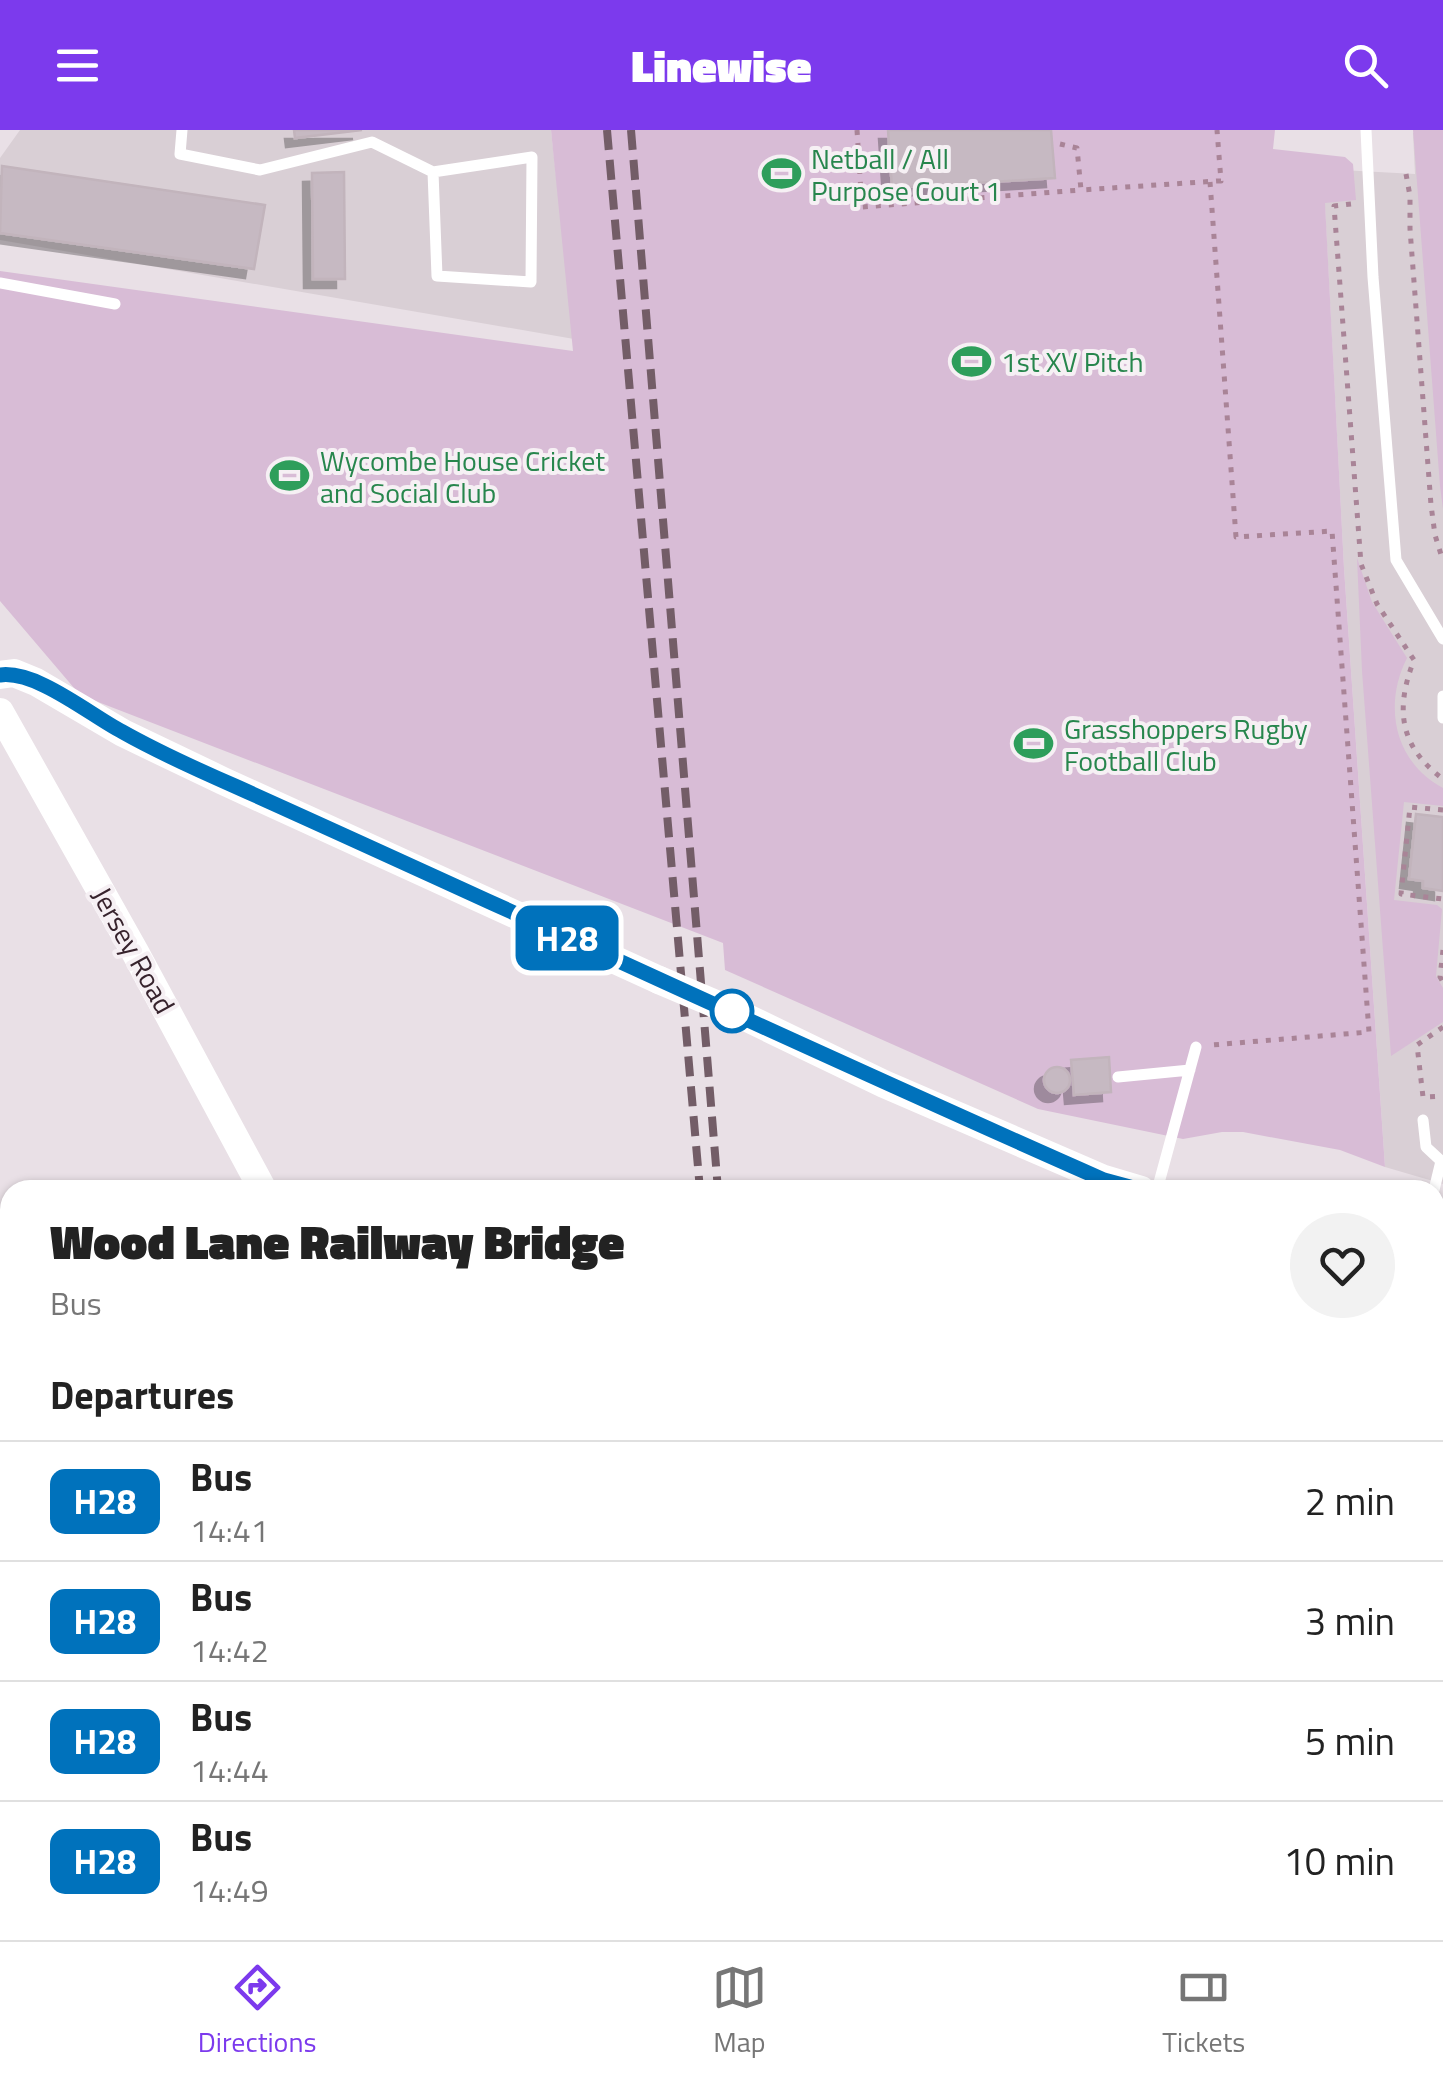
<!DOCTYPE html>
<style>
body{margin:0;font-family:"Titillium Web",sans-serif;background:#f2f2f2;color:#222;height:100vh;display:flex;flex-direction:column;font-size:38px;white-space:nowrap}
*{box-sizing:border-box;margin:0}
p{font-size:32px;color:#767676}
.icon{flex:none;width:55px;height:55px;fill:none;stroke:currentColor;stroke-width:2;stroke-linecap:round;stroke-linejoin:round}
.map{position:relative;flex:1;overflow:hidden}
.drawer{position:absolute;left:0px;top:1050px;width:1445px;height:760px;display:flex;flex-direction:column;background:#fff;border-radius:30px 30px 0 0;box-shadow:0 2px 8px #0004}
.drawer>*{flex:none}
.badge{padding:0 20px;border-radius:15px;font-size:35px;line-height:65px}
.map>.badge{position:absolute;translate:-50% -50%;box-shadow:0 0 0 5px #fff}
h2{padding:0 50px;font-size:38px;line-height:90px}
.round{display:grid;place-items:center;flex:none;width:105px;height:105px;border-radius:52px;background:#f2f2f2}
.headline{display:flex;align-items:center;justify-content:space-between;height:170px;padding:0 50px}
h1{font-size:48px;font-weight:800;line-height:75px}
ul{padding:0;list-style:none}
li{display:flex;align-items:center;gap:30px;height:120px;padding:0 50px;border-top:2px solid #e0e0e0}
li div{flex:1}
li b{display:block;font-size:38px}
li em{font-style:normal}
li .badge{min-width:110px;font-weight:700;text-align:center}
header{display:flex;justify-content:space-between;align-items:center;height:130px;padding:0 50px;background:#7c3aed;color:#fff;font-size:45px;font-weight:800}
.tabs{display:flex;justify-content:space-around;align-items:center;height:140px;border-top:2px solid #e0e0e0;background:#fff;font-size:28px;color:#767676}
.tabs a{display:grid;justify-items:center;gap:5px}
.tabs .selected{color:#7c3aed}
.map>svg:first-child{display:block}
</style>
<header><svg class="icon" aria-label="menu" viewBox="0 0 24 24"><path d="M4 6h16M4 12h16M4 18h16"/></svg>Linewise<svg class="icon" aria-label="search" viewBox="0 0 24 24"><circle cx="10" cy="10" r="6"/><path d="M15 15l6 6"/></svg></header>
<div class="map">
<svg width="1443" height="1810" viewBox="0 0 1443 1810">
<defs>
<filter id="shadow"><feDropShadow dx="-9" dy="9" stdDeviation="0" flood-color="#0004"/></filter>
</defs>
<rect width="100%" height="100%" fill="#e9e0e6"/>
<path fill="#d9cfd5" d="M 20,0 L 551,0 L 574,209 L 0,110 L 0,28 Z
M 1413,3 L 1443,4 L 1443,1054 L 1385,1037 L 1344,438 L 1323,39 L 1415,44 Z"/>
<path fill="#d8bcd6" d="M 551,0 L 1275,0 L 1273,19 L 1345,27 L 1353,34 L 1356,70 L 1325,73 L 1344,438 L 1385,1037 L 1340,1020 L 1243,1002 L 1222,1002 L 1183,1009 L 1038,979 L 725,840 L 723,813 L 80,565 L 0,471 L 0,141 L 573,221 Z
M 1413,0 L 1443,0 L 1443,379 L 1440,356 Z
M 1357,428 L 1372,472 L 1407,528 C 1383,575 1394,632 1443,658 L 1443,676 L 1404,672 L 1394,770 L 1437,775 L 1442,779 L 1436,846 L 1443,858 L 1443,892 L 1391,926 L 1362,541 Z
M 1435,1464 L 1443,1465 L 1443,1604 L 1435,1626 Z
M 1443,1673 L 1443,1810 L 1393,1810 L 1397,1800 L 1435,1800 L 1435,1695 Z
M 1122,1800 L 1372,1800 L 1368,1810 L 1120,1810 Z"/>
<path fill="#c6b9c2" stroke="#c2b4bc" stroke-width="2.5" filter="url(#shadow)" d="M 294,0 L 362,0 L 295,8 Z
M 888,0 L 1051,0 L 1055,48 L 892,58 Z
M 2,36 L 265,75 L 254,139 L 0,103 Z
M 344,42 L 345,149 L 313,149 L 312,43 Z
M 1416,684 L 1443,687 L 1443,761 L 1423,758 L 1423,751 L 1409,749 Z
M 1109,927 L 1111,962 L 1074,965 L 1071,930 Z
M1044 950a13 13 0 1 1 26 0a13 13 0 1 1-26 0Z"/>
<g fill="none" stroke-linecap="round" stroke-linejoin="round">
<path stroke="#a98497" stroke-width="5" stroke-dasharray="5 8" stroke-linecap="butt" d="M 857,0 L 862,77 L 1081,60
M 1060,14 L 1077,18 L 1081,60 L 1217,51 L 1221,51 L 1217,0
M 1406,44 L 1410,66 L 1410,99 L 1431,375 L 1435,405 L 1443,431
M 1210,52 L 1236,407 L 1332,401 L 1369,902 L 1212,915
M 1351,74 L 1334,76 L 1361,434 L 1377,474 L 1414,530 C 1395,579 1399,616 1443,649
M 1443,680 L 1410,677 L 1401,764 L 1443,769
M 1443,820 L 1440,847 L 1443,852
M 1443,897 L 1417,915 L 1423,967 L 1443,966
M 1435,1646 L 1443,1623
M 1379,1810 L 1382,1800"/>
<path stroke="#fff" stroke-width="11" d="M 182,0 L 180,24 L 260,40 L 372,12 L 433,42 L 437,146 L 531,152 L 532,27 L 433,42
M 1366,0 L 1373,147 L 1396,430 L 1443,509
M 0,153 L 115,174
M 1443,566 L 1443,588
M 1118,947 L 1190,940
M 1423,990 L 1426,1017 L 1441,1031 L 1434,1060
M 1157,1060 L 1196,917"/>
<path stroke="#fff" stroke-width="22" d="M 964,1810 L 964,1800"/>
<path stroke="#fff" stroke-width="28" d="M 0,545 L 14,543 L 36,552 L 123,603 L 223,651 L 659,850
M 0,582 L 135,822 L 263,1060
M 739,884 L 884,954 L 1104,1049 L 1141,1060
M 1435,1121 L 1443,1124
M 432,1810 L 432,1800"/>
<path stroke="#735d67" stroke-width="8" stroke-dasharray="20 10" stroke-linecap="butt" d="M 607,0 L 700,1060
M 631,0 L 718,1060
M 748,1810 L 749,1800
M 772,1810 L 772,1800"/>
<path stroke="#fff" stroke-width="28" d="M 659,850 L 739,884"/>
</g>
<g fill="none" stroke-linecap="round" stroke-linejoin="round">
<defs>
<path id="line" d="M 0,545 C 36,540 89,584 121,601 C 158,622 198,640 237,657 C 526,787 813,922 1104,1050 L 1141,1060"/>
</defs>
<use href="#line" stroke="#fff" stroke-width="22"/>
<use href="#line" stroke="#0072bc" stroke-width="15"/>
</g>
<defs>
<symbol id="stadium-bare" viewBox="-9 -9 18 18"><path d="M0-5a6.5 5 0 1 0 0 10a6.5 5 0 1 0 0-10ZM-3.5-1.8h7v3.6h-7Z" fill="#2e9e5b" stroke="#f6f0f4" stroke-width="2.5" paint-order="stroke"/></symbol>
</defs>
<g fill-rule="evenodd">
<use href="#stadium-bare" x="754" y="16" width="55" height="55"/>
<use href="#stadium-bare" x="944" y="204" width="55" height="55"/>
<use href="#stadium-bare" x="262" y="318" width="55" height="55"/>
<use href="#stadium-bare" x="1006" y="586" width="55" height="55"/>
</g>
<circle fill="#fff" stroke="#0072bc" stroke-width="5" cx="732" cy="881" r="20"/>
<g text-anchor="middle" dominant-baseline="central" stroke-width="8" stroke-linejoin="round" paint-order="stroke">
<g font-size="28" fill="#27864d" stroke="#f6f0f4" text-anchor="start">
<text x="811" y="28">Netball / All<tspan x="811" dy="32">Purpose Court 1</tspan></text>
<text x="1001" y="231">1st XV Pitch</text>
<text x="320" y="330">Wycombe House Cricket<tspan x="320" dy="32">and Social Club</tspan></text>
<text x="1064" y="598">Grasshoppers Rugby<tspan x="1064" dy="32">Football Club</tspan></text>
</g>
<g font-size="28" fill="#37232d" stroke="#f6f0f4">
<text transform="translate(134 820) rotate(61)">Jersey Road</text>
</g>
</g>
</svg>
<b class="badge" style="left:567px;top:808px;background:#0072bc;color:#fff">H28</b>
<section class="drawer">
<div class="headline"><div><h1>Wood Lane Railway Bridge</h1><p>Bus</p></div><a class="round"><svg class="icon" aria-label="heart" viewBox="0 0 24 24"><path d="M12 20l-8-8c-3-5 5-10 8-4 3-6 11-1 8 4z"/></svg></a></div>
<h2>Departures</h2>
<ul>
<li><span class="badge" style="background:#0072bc;color:#fff">H28</span><div><b>Bus</b><p>14:41</p></div><em>2 min</em></li>
<li><span class="badge" style="background:#0072bc;color:#fff">H28</span><div><b>Bus</b><p>14:42</p></div><em>3 min</em></li>
<li><span class="badge" style="background:#0072bc;color:#fff">H28</span><div><b>Bus</b><p>14:44</p></div><em>5 min</em></li>
<li><span class="badge" style="background:#0072bc;color:#fff">H28</span><div><b>Bus</b><p>14:49</p></div><em>10 min</em></li>
</ul>
</section>
</div>
<nav class="tabs">
<a class="selected"><svg class="icon" aria-label="directions" viewBox="0 0 24 24"><path d="M12 3l9 9-9 9-9-9zM9 14v-3h6M13 9l2 2-2 2"/></svg>Directions</a>
<a><svg class="icon" aria-label="map" viewBox="0 0 24 24"><path d="M3 6l6-2 6 2 6-2v14l-6 2-6-2-6 2zM9 4v14M15 6v14"/></svg>Map</a>
<a><svg class="icon" aria-label="tickets" viewBox="0 0 24 24"><path d="M3 7h18v10H3zM15 7v10"/></svg>Tickets</a>
</nav>
